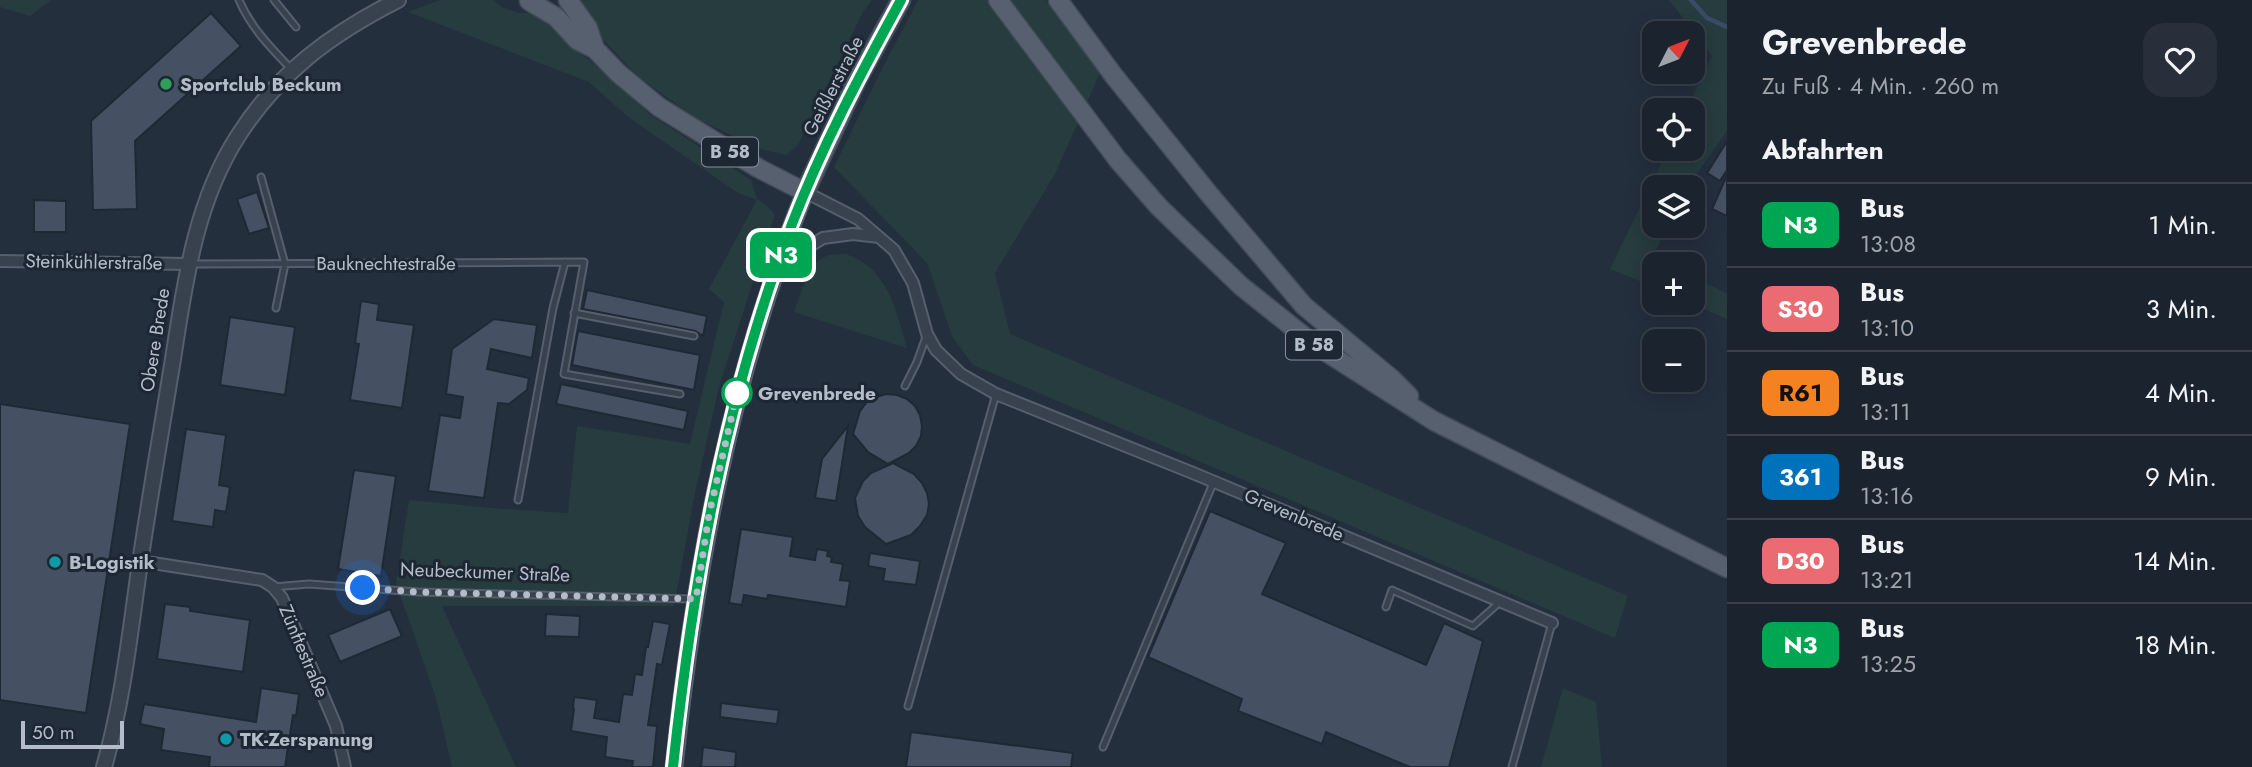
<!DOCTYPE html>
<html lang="de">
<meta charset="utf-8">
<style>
body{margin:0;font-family:Jost,sans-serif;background:#282f3a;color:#f1f3f6;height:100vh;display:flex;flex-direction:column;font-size:26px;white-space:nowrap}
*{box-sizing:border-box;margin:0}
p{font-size:23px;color:#a0a4aa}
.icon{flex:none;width:38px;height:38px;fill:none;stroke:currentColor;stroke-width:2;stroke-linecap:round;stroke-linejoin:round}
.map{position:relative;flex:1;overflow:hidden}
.panel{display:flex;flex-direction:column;background:#1b232e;width:525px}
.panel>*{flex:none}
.badge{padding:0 14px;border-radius:10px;font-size:24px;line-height:46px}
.needle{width:46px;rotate:48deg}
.controls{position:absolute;left:1642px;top:21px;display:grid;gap:14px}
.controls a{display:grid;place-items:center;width:63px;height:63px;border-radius:14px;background:#1b232e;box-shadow:0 4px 18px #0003,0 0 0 2px #39404a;font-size:35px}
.scale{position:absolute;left:21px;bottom:18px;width:103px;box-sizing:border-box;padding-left:7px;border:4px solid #b4bcc9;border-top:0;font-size:19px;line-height:24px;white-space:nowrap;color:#b4bcc9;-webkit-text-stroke:5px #1d2633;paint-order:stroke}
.you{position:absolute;width:35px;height:35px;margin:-18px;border:5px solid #fff;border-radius:50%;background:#1a73e8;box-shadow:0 0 0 10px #1a73e833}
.map>.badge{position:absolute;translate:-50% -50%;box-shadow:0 0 0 4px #fff}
h2{padding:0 35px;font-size:26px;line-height:63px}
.round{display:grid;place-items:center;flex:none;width:74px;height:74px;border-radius:21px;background:#282f3a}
.head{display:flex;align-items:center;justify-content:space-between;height:119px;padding:0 35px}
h1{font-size:33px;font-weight:700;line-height:52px}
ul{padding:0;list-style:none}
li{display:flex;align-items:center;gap:21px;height:84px;padding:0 35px;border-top:2px solid #39404a}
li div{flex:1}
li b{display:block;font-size:26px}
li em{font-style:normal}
li .badge{min-width:77px;font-weight:700;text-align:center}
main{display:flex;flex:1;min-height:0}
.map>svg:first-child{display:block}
</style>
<main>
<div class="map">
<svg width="1727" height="767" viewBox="0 0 1727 767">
<rect width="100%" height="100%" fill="#242f3e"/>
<path fill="#263c3f" d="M 0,0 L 51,0 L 30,16 L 0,7 Z
M 440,0 L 493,0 L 502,7 L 519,13 L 533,13 L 548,22 L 581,54 L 624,86 L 649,114 L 751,180 L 757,199 L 766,205 L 775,214 L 719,387 L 695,493 L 674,606 L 442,606 L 516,767 L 452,767 L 436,698 L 396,583 L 409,500 L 503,509 L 568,513 L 577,426 L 690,444 L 724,302 L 709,289 L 757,200 L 738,193 L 628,117 L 589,82 L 408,12 Z
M 579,0 L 872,0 L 863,12 L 798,145 L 786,155 L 757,148 L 696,118 L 637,76 L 599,35 Z
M 918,0 L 1045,0 L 1105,62 L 1055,174 L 995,273 L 1010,334 L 1628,596 L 1615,638 L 973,365 L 952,336 L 927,263 L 834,167 L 881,71 Z
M 1669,0 L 1727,0 L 1727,131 L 1696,175 L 1689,187 L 1654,187 L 1654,226 L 1669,226 L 1654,253 L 1674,264 L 1654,264 L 1654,287 L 1610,269 L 1668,149 L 1692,149 L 1692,110 L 1686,110 L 1712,56 Z
M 846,254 C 888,268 896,310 907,348 L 794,312 C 801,294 808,261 829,255 C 834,254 841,254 846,254 Z
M 1692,275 L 1727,294 L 1727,319 L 1690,303 L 1692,303 Z
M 1563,688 L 1596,702 L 1602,767 L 1541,767 Z"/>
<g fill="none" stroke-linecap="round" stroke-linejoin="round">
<path stroke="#394c67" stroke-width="4.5" d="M 1691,0 L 1707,18 L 1727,27"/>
</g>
<path fill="#455162" stroke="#1f2835" stroke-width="2" d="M 211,13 L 241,46 L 135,141 L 137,209 L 93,210 L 91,121 Z
M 1727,141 L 1727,170 L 1720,181 L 1707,173 Z
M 1727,175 L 1727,216 L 1712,209 Z
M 257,192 L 269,228 L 249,234 L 237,199 Z
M 34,200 L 66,201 L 66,232 L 34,232 Z
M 587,290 L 707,316 L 703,336 L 695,331 L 583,309 Z
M 361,301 L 379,304 L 377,320 L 414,325 L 402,408 L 350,400 L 359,344 L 355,343 Z
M 230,317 L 295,327 L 285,395 L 220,385 Z
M 494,319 L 537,325 L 532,358 L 491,349 L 487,369 L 529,378 L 527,390 L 509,404 L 498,403 L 484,498 L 428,491 L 440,415 L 460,418 L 463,397 L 446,394 L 452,349 Z
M 578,331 L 700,355 L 694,390 L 572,365 Z
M 561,384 L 688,411 L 684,430 L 556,404 Z
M 886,394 L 897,395 L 907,399 L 915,406 L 920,415 L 922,426 L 921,436 L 916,446 L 909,453 L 888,464 L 868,452 L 853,434 L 860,411 L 867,402 L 876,397 Z
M 0,404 L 130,424 L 86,713 L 0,700 Z
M 848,426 L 836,501 L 815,498 L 822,459 Z
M 186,429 L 226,435 L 219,485 L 230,487 L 226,512 L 215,510 L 213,527 L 172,521 Z
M 893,463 L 914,474 L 922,483 L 927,493 L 929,504 L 927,515 L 920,526 L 911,535 L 886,544 L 865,527 L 858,516 L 855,498 L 863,481 L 871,473 Z
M 354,470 L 396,476 L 381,576 L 338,569 Z
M 1210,511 L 1286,543 L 1262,594 L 1426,665 L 1444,623 L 1483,641 L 1449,767 L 1410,767 L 1326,732 L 1322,744 L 1238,711 L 1242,699 L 1148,657 Z
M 741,529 L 793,537 L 790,556 L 815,560 L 817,549 L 828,551 L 827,556 L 832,557 L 831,562 L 843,564 L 840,580 L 850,581 L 846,607 L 768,595 L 767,599 L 744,595 L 742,605 L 729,603 Z
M 870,553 L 920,561 L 916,585 L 883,581 L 885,569 L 868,566 Z
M 165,604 L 190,607 L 190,611 L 250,620 L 243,672 L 157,659 Z
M 390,609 L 402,636 L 340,662 L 328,635 Z
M 546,614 L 580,616 L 579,637 L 545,636 Z
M 653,621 L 670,624 L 662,665 L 657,664 L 648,725 L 657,726 L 653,767 L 632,767 L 633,761 L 605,757 L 607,737 L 571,731 L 574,709 L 573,709 L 574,697 L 597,700 L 594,718 L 619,722 L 623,694 L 632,695 L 635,674 L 642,675 L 646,647 L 648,647 Z
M 261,688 L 299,694 L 296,716 L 293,715 L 285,767 L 209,767 L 210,757 L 161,750 L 164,729 L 140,724 L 144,704 L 256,722 Z
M 721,703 L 779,710 L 777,724 L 720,717 Z
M 911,732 L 1073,753 L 1071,767 L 906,767 Z
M 703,747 L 736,752 L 735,767 L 701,767 Z"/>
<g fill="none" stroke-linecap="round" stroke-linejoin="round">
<defs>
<path id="service" d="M 239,0 C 251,28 271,48 292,70
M 274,0 L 296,27
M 261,177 L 285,264 L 276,308
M 192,264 L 584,262 L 564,374 L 680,394
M 574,313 L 694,336
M 905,386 L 917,362 L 927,334
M 518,500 L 553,308 L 565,262
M 273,587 L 309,584 L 418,592 L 693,599
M 1386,607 L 1392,590 L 1473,626 L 1500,602
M 908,706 L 996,394
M 1103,747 L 1214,481
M 1512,767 L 1552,623"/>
<path id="minor" d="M 805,192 L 858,219 L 894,250 L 913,283 L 927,334 L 936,350 L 961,374 L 996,394 L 1193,473 L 1552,623
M 0,261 L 188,264
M 776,267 L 823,238 L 853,234 L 879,237
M 140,561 L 262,580 L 273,587 L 282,598 L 336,726 L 345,767"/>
<path id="tertiary" d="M 104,767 C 123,701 130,632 140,563 C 150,495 162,427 173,359 C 185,282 195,203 238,136 C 279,72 331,34 398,0"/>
<path id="secondary" d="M 674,767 C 695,568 730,378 805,192"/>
<path id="primary" d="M 568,0 L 588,28 L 595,49
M 998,0 L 1118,160 L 1159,207 L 1241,286 L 1315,345 L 1434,421 L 1727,568
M 1058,0 L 1114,76 L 1209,194 L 1304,306 L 1392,379 L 1409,396
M 529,1 L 556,17 L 577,40 L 595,49 L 618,73 L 659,107 L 758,168 L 805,192 L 857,80 L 901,0"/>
</defs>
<use href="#service" stroke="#565f6c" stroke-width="9"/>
<use href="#minor" stroke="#565f6c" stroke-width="14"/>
<use href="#tertiary" stroke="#565f6c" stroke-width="18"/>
<use href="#secondary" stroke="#565f6c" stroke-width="19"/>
<use href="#primary" stroke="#414a57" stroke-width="21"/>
<use href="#service" stroke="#38414e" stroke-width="5"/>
<use href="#minor" stroke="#38414e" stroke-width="10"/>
<use href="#tertiary" stroke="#38414e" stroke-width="14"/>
<use href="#secondary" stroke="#465061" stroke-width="16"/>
<use href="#primary" stroke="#56606e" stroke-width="18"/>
</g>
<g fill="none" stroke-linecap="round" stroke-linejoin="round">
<defs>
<path id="line" d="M 673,767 C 693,582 725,398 792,224 C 822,146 861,73 901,0"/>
</defs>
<use href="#line" stroke="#fff" stroke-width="16"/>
<use href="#line" stroke="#00a651" stroke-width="10"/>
<path stroke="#b4bcc9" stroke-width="7" stroke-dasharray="0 12.6" d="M 363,588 L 418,592 L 696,599 L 709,515 L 737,393"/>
</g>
<circle fill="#2e9e5b" stroke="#1d2633" stroke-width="2.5" cx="166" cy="84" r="7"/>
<circle fill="#fff" stroke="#00a651" stroke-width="3.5" cx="737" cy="393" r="14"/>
<g fill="#0f9aa8" stroke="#1d2633" stroke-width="2.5">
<circle cx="55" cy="562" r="7"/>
<circle cx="226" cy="739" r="7"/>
</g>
<g text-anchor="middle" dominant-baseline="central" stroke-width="6" stroke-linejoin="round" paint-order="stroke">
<g fill="#1d2633" stroke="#878f9c" stroke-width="2">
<rect x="702" y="137.5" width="56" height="29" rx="5"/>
<rect x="1286" y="330.5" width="56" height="29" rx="5"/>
</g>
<g font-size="18" font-weight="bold" fill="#b4bcc9">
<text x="730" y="152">B 58</text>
<text x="1314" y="345">B 58</text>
</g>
<g font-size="19" font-weight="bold" fill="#b4bcc9" stroke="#1d2633" text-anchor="start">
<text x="180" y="84">Sportclub Beckum</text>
<text x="69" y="562">B-Logistik</text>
<text x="240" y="739">TK-Zerspanung</text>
</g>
<g font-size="19" fill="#b4bcc9" stroke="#1d2633">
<text transform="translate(833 86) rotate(-63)">Geißlerstraße</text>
<text transform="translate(94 262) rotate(1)">Steinkühlerstraße</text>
<text x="386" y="263">Bauknechtestraße</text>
<text transform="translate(155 340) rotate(-81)">Obere Brede</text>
<text transform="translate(1294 515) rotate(23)">Grevenbrede</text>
<text transform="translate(485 572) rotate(2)">Neubeckumer Straße</text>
<text transform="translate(304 651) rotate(67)">Zünftestraße</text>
</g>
<g font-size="19" font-weight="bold" fill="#b4bcc9" stroke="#1d2633" text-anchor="start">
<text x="758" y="393">Grevenbrede</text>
</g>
</g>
</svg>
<div class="controls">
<a><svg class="needle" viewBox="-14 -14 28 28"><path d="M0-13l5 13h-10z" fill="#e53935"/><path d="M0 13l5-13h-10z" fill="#a0a4aa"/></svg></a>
<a><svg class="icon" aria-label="locate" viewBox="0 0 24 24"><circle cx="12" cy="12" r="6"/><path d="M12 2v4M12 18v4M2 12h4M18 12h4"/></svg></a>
<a><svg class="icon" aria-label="layers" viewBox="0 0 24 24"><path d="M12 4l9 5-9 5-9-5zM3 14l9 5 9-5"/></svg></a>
<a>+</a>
<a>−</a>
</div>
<div class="scale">50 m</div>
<div class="you" style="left:363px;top:588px"></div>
<b class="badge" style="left:781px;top:255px;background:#00a651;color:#fff">N3</b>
</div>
<section class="panel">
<div class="head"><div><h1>Grevenbrede</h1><p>Zu Fuß · 4 Min. · 260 m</p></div><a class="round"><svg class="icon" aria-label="heart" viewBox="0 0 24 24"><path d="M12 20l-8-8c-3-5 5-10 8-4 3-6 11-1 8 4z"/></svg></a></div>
<h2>Abfahrten</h2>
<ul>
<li><span class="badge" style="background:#00a651;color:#fff">N3</span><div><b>Bus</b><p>13:08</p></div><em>1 Min.</em></li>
<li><span class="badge" style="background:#ea6c72;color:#fff">S30</span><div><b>Bus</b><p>13:10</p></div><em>3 Min.</em></li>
<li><span class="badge" style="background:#f58220;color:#111">R61</span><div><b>Bus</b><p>13:11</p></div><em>4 Min.</em></li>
<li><span class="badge" style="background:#0072bc;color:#fff">361</span><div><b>Bus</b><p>13:16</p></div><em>9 Min.</em></li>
<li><span class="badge" style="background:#ea6c72;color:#fff">D30</span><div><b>Bus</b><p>13:21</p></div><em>14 Min.</em></li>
<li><span class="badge" style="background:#00a651;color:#fff">N3</span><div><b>Bus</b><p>13:25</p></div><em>18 Min.</em></li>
</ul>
</section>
</main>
